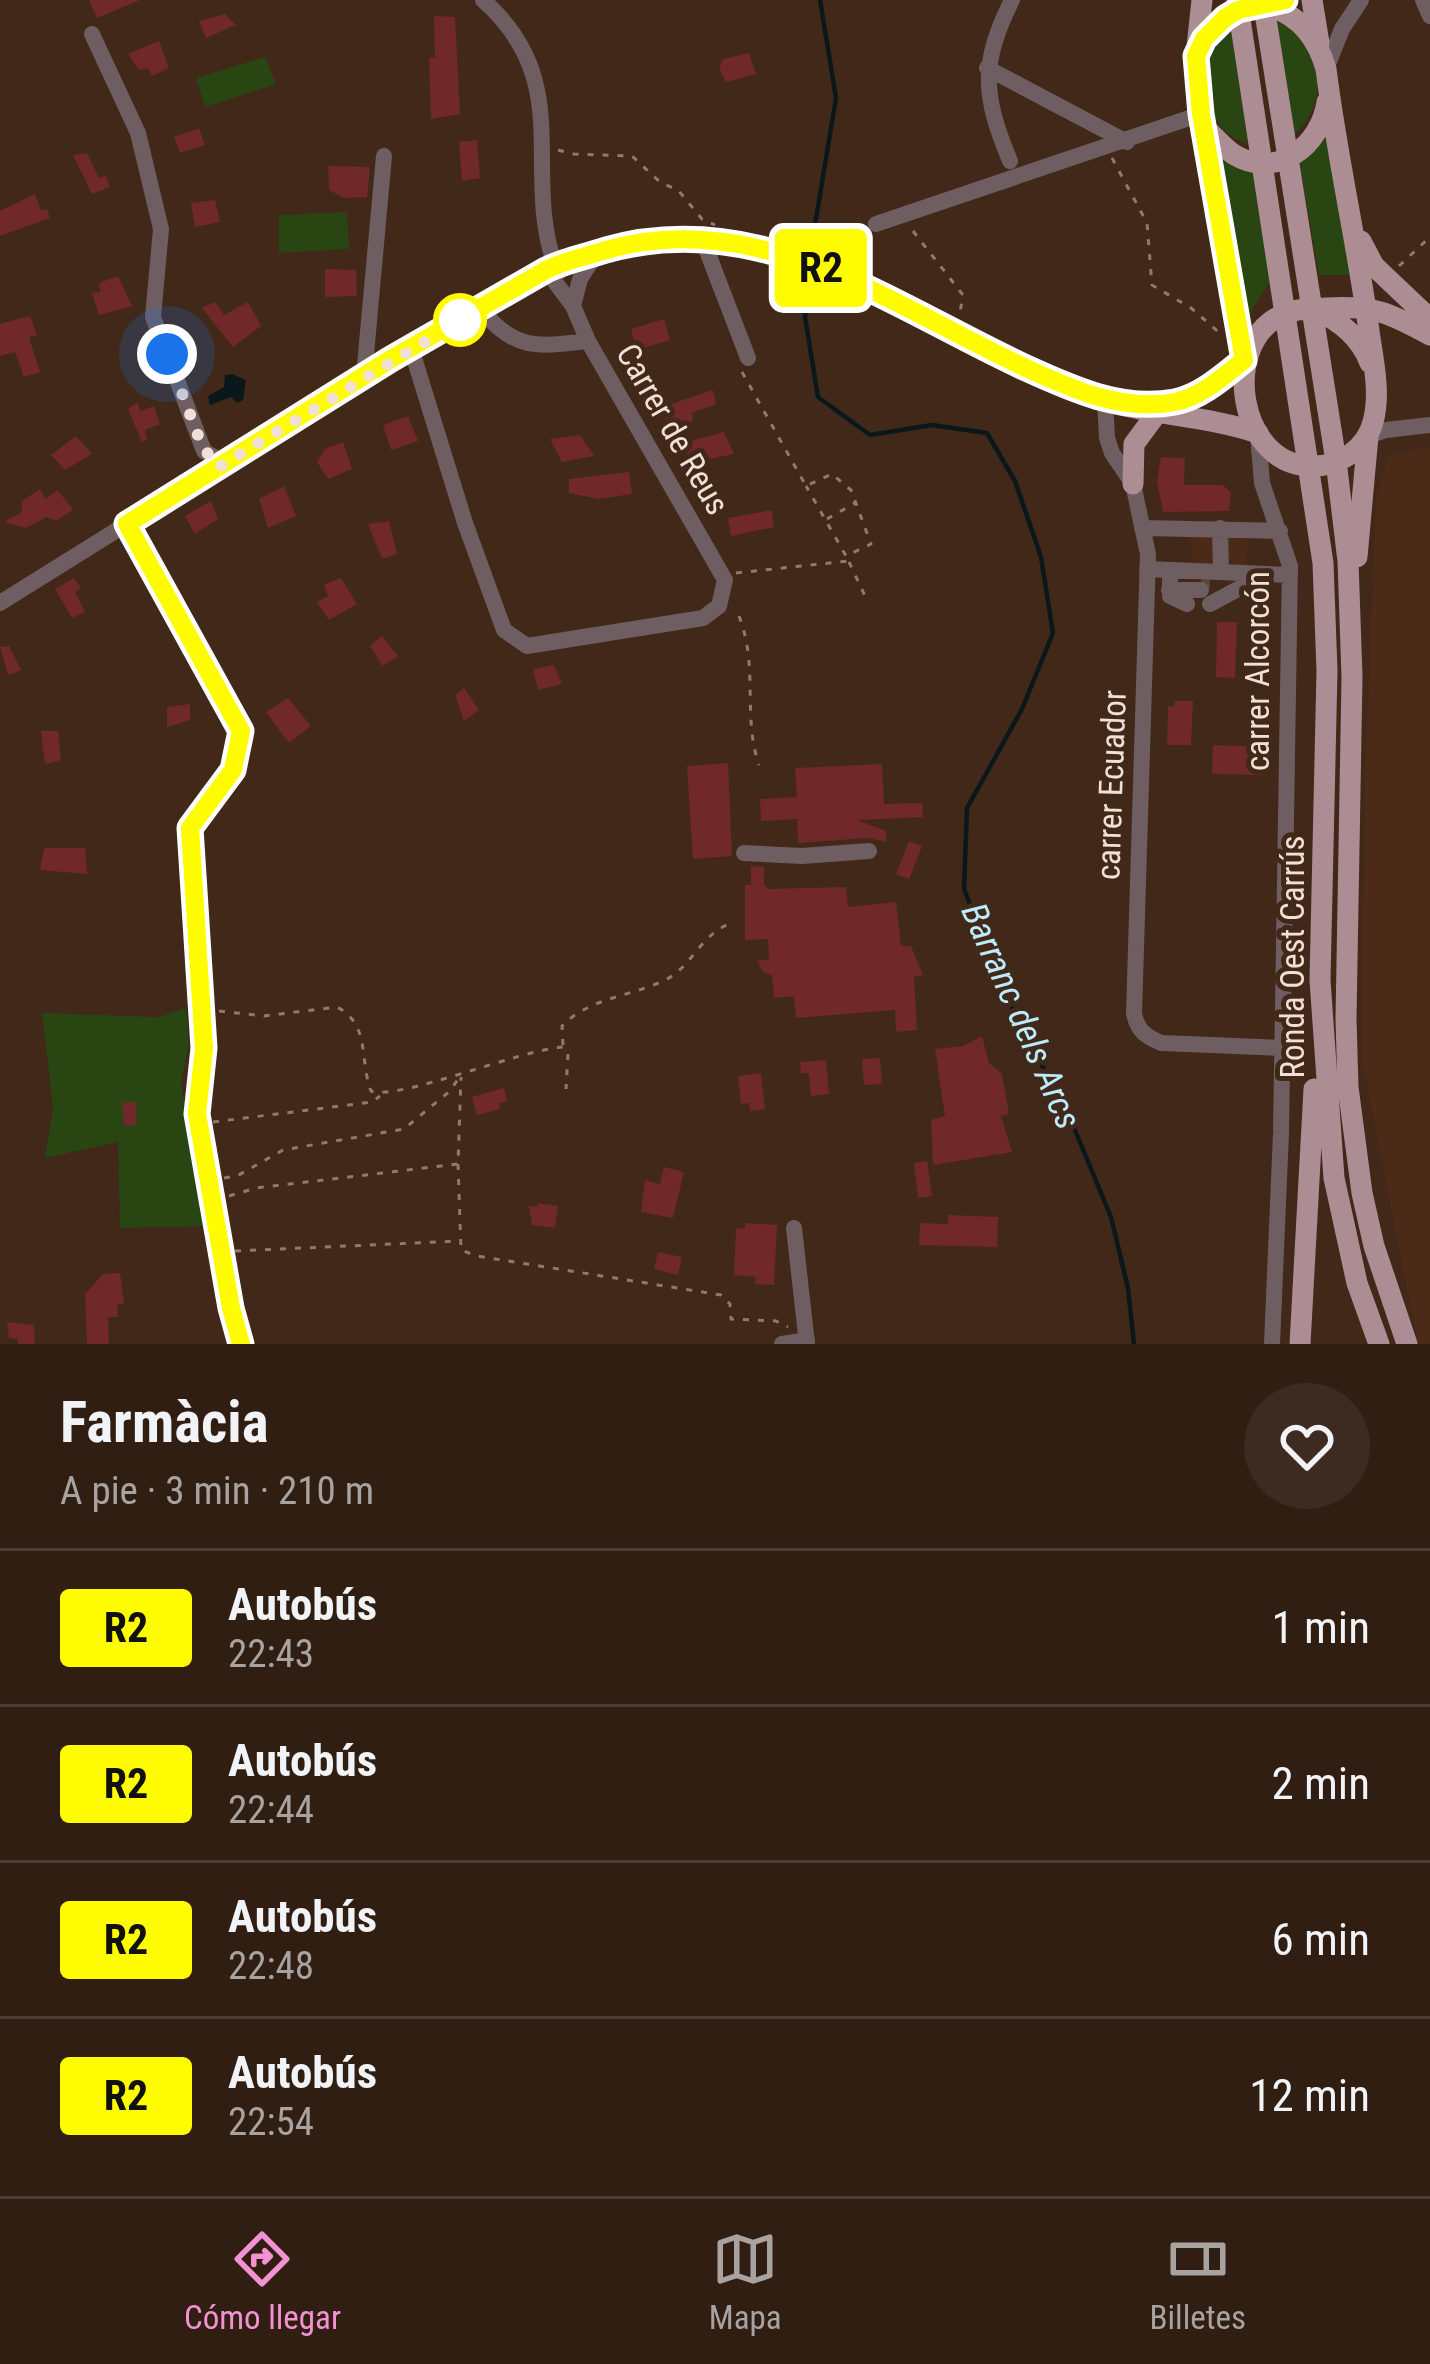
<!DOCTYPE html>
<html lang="es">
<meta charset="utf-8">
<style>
body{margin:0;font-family:"Roboto Condensed",sans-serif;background:#3d2b21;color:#f1f3f6;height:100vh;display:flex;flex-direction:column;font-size:45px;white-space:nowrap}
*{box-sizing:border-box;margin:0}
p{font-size:39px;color:#a8a2a0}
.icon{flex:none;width:66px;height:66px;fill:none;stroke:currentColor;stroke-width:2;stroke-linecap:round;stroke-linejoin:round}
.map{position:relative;height:1344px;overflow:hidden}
.details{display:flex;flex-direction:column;background:#311e13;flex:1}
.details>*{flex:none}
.badge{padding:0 24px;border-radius:9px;font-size:42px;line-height:78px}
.you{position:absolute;width:60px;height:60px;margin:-30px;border:9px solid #fff;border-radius:50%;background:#1a73e8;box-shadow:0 0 0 18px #1a73e833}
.map>.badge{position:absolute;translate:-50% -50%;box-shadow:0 0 0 6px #fff}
.round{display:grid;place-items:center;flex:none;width:126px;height:126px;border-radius:63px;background:#3d2b21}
.head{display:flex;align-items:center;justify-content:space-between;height:204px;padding:0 60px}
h1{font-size:57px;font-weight:700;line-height:90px}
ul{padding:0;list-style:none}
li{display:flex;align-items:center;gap:36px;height:156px;padding:0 60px;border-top:3px solid #4c3c33}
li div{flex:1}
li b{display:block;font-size:45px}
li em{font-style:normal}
li .badge{min-width:132px;font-weight:700;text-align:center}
.dock{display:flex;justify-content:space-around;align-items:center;height:168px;border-top:3px solid #4c3c33;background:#311e13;font-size:33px;color:#a8a2a0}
.dock a{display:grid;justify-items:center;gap:6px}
.dock .active{color:#f491d3}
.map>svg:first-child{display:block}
</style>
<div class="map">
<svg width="1430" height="1344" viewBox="0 0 1430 1344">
<rect width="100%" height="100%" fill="#412819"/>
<path fill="#4b2b18" d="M 1422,448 L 1430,449 L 1430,1344 L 1418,1344 L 1361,1055 L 1365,774 L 1376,497 L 1388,456 Z
M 1230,531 L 1248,531 L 1246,576 L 1230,576 L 1229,561 L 1215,561 L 1214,566 L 1191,566 L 1191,533 L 1229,539 Z"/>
<path fill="#294512" d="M 1276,17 C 1323,37 1332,103 1294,135 Z
M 1230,22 L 1248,143 C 1194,131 1199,52 1230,22 Z
M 265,57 L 276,84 L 205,107 L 196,78 Z
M 1328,136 L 1351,275 L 1319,275 L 1300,164 Z
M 1217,155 L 1255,172 L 1271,280 L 1245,321 Z
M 347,212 L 349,249 L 279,253 L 279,215 Z
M 186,1008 L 189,1045 L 181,1083 L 206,1226 L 120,1228 L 118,1142 L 45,1158 L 53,1107 L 42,1013 L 159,1017 Z"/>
<path fill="#0a181c" d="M 232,374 L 246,380 L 243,400 L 237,403 L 231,397 L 210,405 L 208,396 L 224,387 L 225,375 Z"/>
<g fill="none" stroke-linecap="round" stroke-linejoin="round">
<path stroke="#0a181c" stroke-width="4.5" d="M 809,261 L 836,98 L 820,0
M 809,272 L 805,317 L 818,397 L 870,435 L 932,425 L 987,433 L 1015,481 L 1041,557 L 1053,633 L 1022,709 L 967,808 L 964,889 L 1007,999 L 1072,1123 L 1111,1217 L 1128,1288 L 1134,1344"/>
</g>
<path fill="#71282a" d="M 89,0 L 140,0 L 97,18 Z
M 225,14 L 236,25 L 206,38 L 199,21 Z
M 434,16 L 455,17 L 460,114 L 431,119 L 429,58 L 435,58 Z
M 159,41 L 169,68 L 152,76 L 148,68 L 139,70 L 128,54 Z
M 749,53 L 756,74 L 726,82 L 719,68 L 723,59 Z
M 199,128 L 205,145 L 180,153 L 174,137 Z
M 477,140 L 480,178 L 462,181 L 459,142 Z
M 87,153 L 99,178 L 106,176 L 110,187 L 92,194 L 73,155 Z
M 328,166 L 370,167 L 367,197 L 344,198 L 329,190 Z
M 35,194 L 41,210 L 47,209 L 50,218 L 0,236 L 0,211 Z
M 215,200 L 220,222 L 195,227 L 191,203 Z
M 325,269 L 356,270 L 357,296 L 325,297 Z
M 118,276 L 132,306 L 99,315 L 92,293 L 100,292 L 99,283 Z
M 215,302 L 224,315 L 248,302 L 261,326 L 233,347 L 202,308 Z
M 30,316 L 37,335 L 29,337 L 40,372 L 24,377 L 15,352 L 0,356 L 0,324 Z
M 664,319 L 670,340 L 636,350 L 631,329 Z
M 713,390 L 716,404 L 692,413 L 693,421 L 668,428 L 662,407 Z
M 138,402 L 140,411 L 154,406 L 160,424 L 145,430 L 147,440 L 142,442 L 128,409 Z
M 408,416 L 418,441 L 391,450 L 383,425 Z
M 724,432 L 734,454 L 686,464 L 688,442 Z
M 580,435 L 594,456 L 562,462 L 550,439 Z
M 76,436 L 92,454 L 65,470 L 51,455 Z
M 343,442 L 352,469 L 328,479 L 317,462 L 325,449 Z
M 1161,457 L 1185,458 L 1184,485 L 1223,485 L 1231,493 L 1229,511 L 1163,512 L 1157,481 Z
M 629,472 L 632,494 L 599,499 L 569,493 L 569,479 Z
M 284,486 L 296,516 L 268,528 L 259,499 Z
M 40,489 L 45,499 L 58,490 L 73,510 L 56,521 L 47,517 L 26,528 L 4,522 L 22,512 L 22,501 Z
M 211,501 L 218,519 L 195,534 L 185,516 Z
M 772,510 L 774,527 L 731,536 L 728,518 Z
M 389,521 L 397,554 L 382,559 L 368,524 Z
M 74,578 L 81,588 L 75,592 L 85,612 L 72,618 L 55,589 Z
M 341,578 L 357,604 L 329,620 L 317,602 L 328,596 L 324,585 Z
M 1217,622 L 1237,622 L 1235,678 L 1216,677 Z
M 382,636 L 398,656 L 383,666 L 370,646 Z
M 9,646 L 21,670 L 8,675 L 0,647 Z
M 554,665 L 562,684 L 538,690 L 533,669 Z
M 464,688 L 479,710 L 464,721 L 455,695 Z
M 288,698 L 311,726 L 289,743 L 266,712 Z
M 1175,701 L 1193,701 L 1191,745 L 1167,745 L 1168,706 L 1174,707 Z
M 190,704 L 190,720 L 167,727 L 167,707 Z
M 41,731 L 58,731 L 61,760 L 45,764 Z
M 1213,745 L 1265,747 L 1264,775 L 1212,774 Z
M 728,763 L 732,856 L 693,859 L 687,766 Z
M 882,764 L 884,804 L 922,803 L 923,817 L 857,820 L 886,831 L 886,842 L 868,838 L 798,843 L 797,819 L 761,821 L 760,799 L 797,797 L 795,768 Z
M 909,841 L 922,846 L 909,879 L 896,874 Z
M 44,848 L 85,848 L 87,874 L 40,870 Z
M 751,866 L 764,867 L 764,885 L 768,889 L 846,887 L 848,907 L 896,902 L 901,946 L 911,946 L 923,975 L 914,977 L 917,1030 L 896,1032 L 895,1010 L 796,1018 L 794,996 L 774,998 L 772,975 L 763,972 L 757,961 L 769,959 L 768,939 L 745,940 L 745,885 L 751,885 Z
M 982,1036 L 989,1063 L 1002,1074 L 1009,1114 L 1001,1116 L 1012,1152 L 933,1165 L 931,1120 L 945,1116 L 935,1049 L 963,1046 Z
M 880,1058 L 882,1084 L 864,1085 L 862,1059 Z
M 826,1060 L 829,1094 L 811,1096 L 809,1073 L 801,1073 L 800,1062 Z
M 761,1073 L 765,1109 L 750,1111 L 749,1103 L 741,1104 L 738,1076 Z
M 504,1088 L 507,1101 L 499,1103 L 500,1109 L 477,1115 L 472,1097 Z
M 136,1102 L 136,1125 L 124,1126 L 122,1103 Z
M 927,1161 L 932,1196 L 918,1198 L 914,1163 Z
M 664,1167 L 684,1172 L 673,1218 L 641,1212 L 645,1180 L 660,1184 Z
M 538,1203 L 558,1206 L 555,1228 L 532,1225 L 529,1206 L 537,1207 Z
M 948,1215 L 998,1217 L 997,1247 L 919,1245 L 920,1223 L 948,1224 Z
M 745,1223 L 777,1225 L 774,1285 L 755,1284 L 756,1277 L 734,1275 L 736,1228 L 745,1229 Z
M 658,1252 L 682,1257 L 678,1275 L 654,1269 Z
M 120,1273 L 124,1304 L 117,1304 L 118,1317 L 108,1317 L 109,1344 L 87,1344 L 85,1294 L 103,1274 Z
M 7,1322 L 34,1325 L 35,1344 L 18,1344 L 18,1339 L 9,1338 Z"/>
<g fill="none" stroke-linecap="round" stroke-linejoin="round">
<path stroke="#5b4435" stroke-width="16" stroke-dasharray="16 8" stroke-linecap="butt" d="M 1201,580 L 1210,580"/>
<path stroke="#907a6e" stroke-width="3" stroke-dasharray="6 9" stroke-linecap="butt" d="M 558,150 L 574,154 L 632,156 L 661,183 L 678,190 L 702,219 L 715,225
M 1112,158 L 1147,223 L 1152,285 L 1191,308 L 1222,335
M 913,231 L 963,295 L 959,318
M 1399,266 L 1430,237
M 742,372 L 806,486 L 832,474 L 851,490 L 871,544 L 846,556 L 806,486
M 827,519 L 855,503
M 849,562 L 866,598
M 736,573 L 848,561 L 847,558
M 739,616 C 759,667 742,715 759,765
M 219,1011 L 264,1016 L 337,1007 C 371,1025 359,1060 371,1091 C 398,1101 519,1050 563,1047 L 568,1054 L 566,1089
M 563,1045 L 562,1026 C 590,997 631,997 667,979 C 692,966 700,935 731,923
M 213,1122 L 372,1102 L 380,1096
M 458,1164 L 461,1250 L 477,1256 L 721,1295 L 730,1304 L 731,1319 L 776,1321 L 788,1327
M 224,1178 L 237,1176 L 283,1150 L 404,1129 L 450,1091 L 460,1076
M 229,1196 L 256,1188 L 458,1164 L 461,1077
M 235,1251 L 459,1241"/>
<path stroke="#6e5e62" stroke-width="16" d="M 483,0 C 579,85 518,174 558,273
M 1423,0 L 1430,16
M 92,34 L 138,133 L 161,229 L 153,317 L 204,451 L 214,457 L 219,467
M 987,68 L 1127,142
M 1326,69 L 1342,29 L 1361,0
M 1010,161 C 983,96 980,64 1012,0
M 876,224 L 1201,114
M 702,238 L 748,358
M 573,306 L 580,279 L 596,254
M 481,309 C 514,351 538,347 588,341
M 411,348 L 465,523 L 504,630 L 527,646 L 703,618 L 719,606 L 725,580 L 588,341 L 573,306 L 546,270
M 364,376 L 384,156
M 1105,401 L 1107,438 L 1112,453 L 1133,484 L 1148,554 L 1134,1014 C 1138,1031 1145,1036 1161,1043 L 1283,1048
M 1144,402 C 1186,405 1213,385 1245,360
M 1258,434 L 1262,483 L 1290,566 L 1281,1133 L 1272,1344
M 1368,436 L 1386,430 L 1430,425
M 127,524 L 240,731 L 233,770 L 190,828 L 204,1049 L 197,1115 L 231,1308 L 241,1344
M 1142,528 L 1280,531
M 1220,528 L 1221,572
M 1147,569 L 1290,575
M 1170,570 L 1170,596 L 1187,604
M 1169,590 L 1201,590
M 0,603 L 391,359 L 546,270 L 564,260 L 639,241 L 718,238 L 777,252 L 832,272 L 1072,389 L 1112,401
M 1210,604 L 1266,574
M 744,853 L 802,856 L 869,851
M 794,1228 L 807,1344
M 782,1344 L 807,1340"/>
<path stroke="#ac8d94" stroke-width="21" d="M 1202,0 L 1196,56 L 1199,96 L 1244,359
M 1237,0 L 1323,563 L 1327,671 L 1320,980 L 1334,1178 L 1357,1283 L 1379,1344
M 1263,0 L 1336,461 L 1348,561 L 1352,677 L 1346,1019 L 1348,1087 L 1362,1193 L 1374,1246 L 1407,1344
M 1312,0 L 1319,43
M 1263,5 C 1297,12 1317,37 1326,69 C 1337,157 1357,243 1369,331 C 1373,360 1381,393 1373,422 C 1366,449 1339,467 1311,466 C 1239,466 1219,344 1282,315 C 1295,308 1312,309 1327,308 C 1373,305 1390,313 1430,335
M 1204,127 C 1213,135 1223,147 1233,154 C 1277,181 1321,145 1327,102
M 1361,241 L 1374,266 L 1430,319
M 1317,311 C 1341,321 1361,339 1370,363
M 1105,401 C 1156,416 1208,416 1258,433
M 1133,484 L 1134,444 L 1157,413
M 1357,557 L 1368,436
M 1300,1344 L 1314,1089"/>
</g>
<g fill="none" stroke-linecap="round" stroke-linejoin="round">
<defs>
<path id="line" d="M 241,1344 L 231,1308 L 197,1114 L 204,1048 L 190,828 L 233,770 L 241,731 L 127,524 L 391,359 L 546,270 C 566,260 585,257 606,250 C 761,206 892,306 1026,368 C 1072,389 1122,412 1175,402 C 1201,397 1224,376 1244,360 L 1201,114 L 1196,56 L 1204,39 L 1225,18 L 1238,10 L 1285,0"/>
</defs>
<use href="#line" stroke="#fff" stroke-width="27"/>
<use href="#line" stroke="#fffb01" stroke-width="18"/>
<path stroke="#f1e0d6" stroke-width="12" stroke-dasharray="0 21.6" d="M 167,354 L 204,451 L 214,457 L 219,467 L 466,317 L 460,320"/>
</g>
<circle fill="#fff" stroke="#fffb01" stroke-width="6" cx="460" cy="320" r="24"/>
<g text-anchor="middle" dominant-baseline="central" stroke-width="10" stroke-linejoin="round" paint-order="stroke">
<g font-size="33" fill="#f1e0d6" stroke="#412819">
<text transform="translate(673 429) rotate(60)">Carrer de Reus</text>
<text transform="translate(1257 671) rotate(-90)">carrer Alcorcón</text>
<text transform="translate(1111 785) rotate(-88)">carrer Ecuador</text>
<text transform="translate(1292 957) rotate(-90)">Ronda Oest Carrús</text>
</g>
<g font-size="36" font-style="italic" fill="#bcecfc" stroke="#412819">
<text transform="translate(1021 1016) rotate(66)">Barranc dels Arcs</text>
</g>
</g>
</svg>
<div class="you" style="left:167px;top:354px"></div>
<b class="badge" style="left:821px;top:268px;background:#fffb01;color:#111">R2</b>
</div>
<section class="details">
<div class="head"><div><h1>Farmàcia</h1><p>A pie · 3 min · 210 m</p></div><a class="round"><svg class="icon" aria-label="heart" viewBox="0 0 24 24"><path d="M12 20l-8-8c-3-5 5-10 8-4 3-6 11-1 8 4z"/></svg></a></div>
<ul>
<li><span class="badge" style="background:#fffb01;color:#111">R2</span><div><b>Autobús</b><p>22:43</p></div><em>1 min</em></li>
<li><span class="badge" style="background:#fffb01;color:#111">R2</span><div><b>Autobús</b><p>22:44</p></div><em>2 min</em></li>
<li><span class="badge" style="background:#fffb01;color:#111">R2</span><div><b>Autobús</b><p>22:48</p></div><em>6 min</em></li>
<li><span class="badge" style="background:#fffb01;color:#111">R2</span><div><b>Autobús</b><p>22:54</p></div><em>12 min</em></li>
</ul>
</section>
<nav class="dock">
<a class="active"><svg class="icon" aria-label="directions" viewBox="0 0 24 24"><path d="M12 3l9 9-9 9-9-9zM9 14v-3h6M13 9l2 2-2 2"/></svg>Cómo llegar</a>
<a><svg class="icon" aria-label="map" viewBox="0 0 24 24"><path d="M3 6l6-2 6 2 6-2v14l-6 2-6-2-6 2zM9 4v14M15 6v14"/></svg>Mapa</a>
<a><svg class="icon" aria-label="tickets" viewBox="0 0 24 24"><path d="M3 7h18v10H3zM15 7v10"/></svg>Billetes</a>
</nav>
